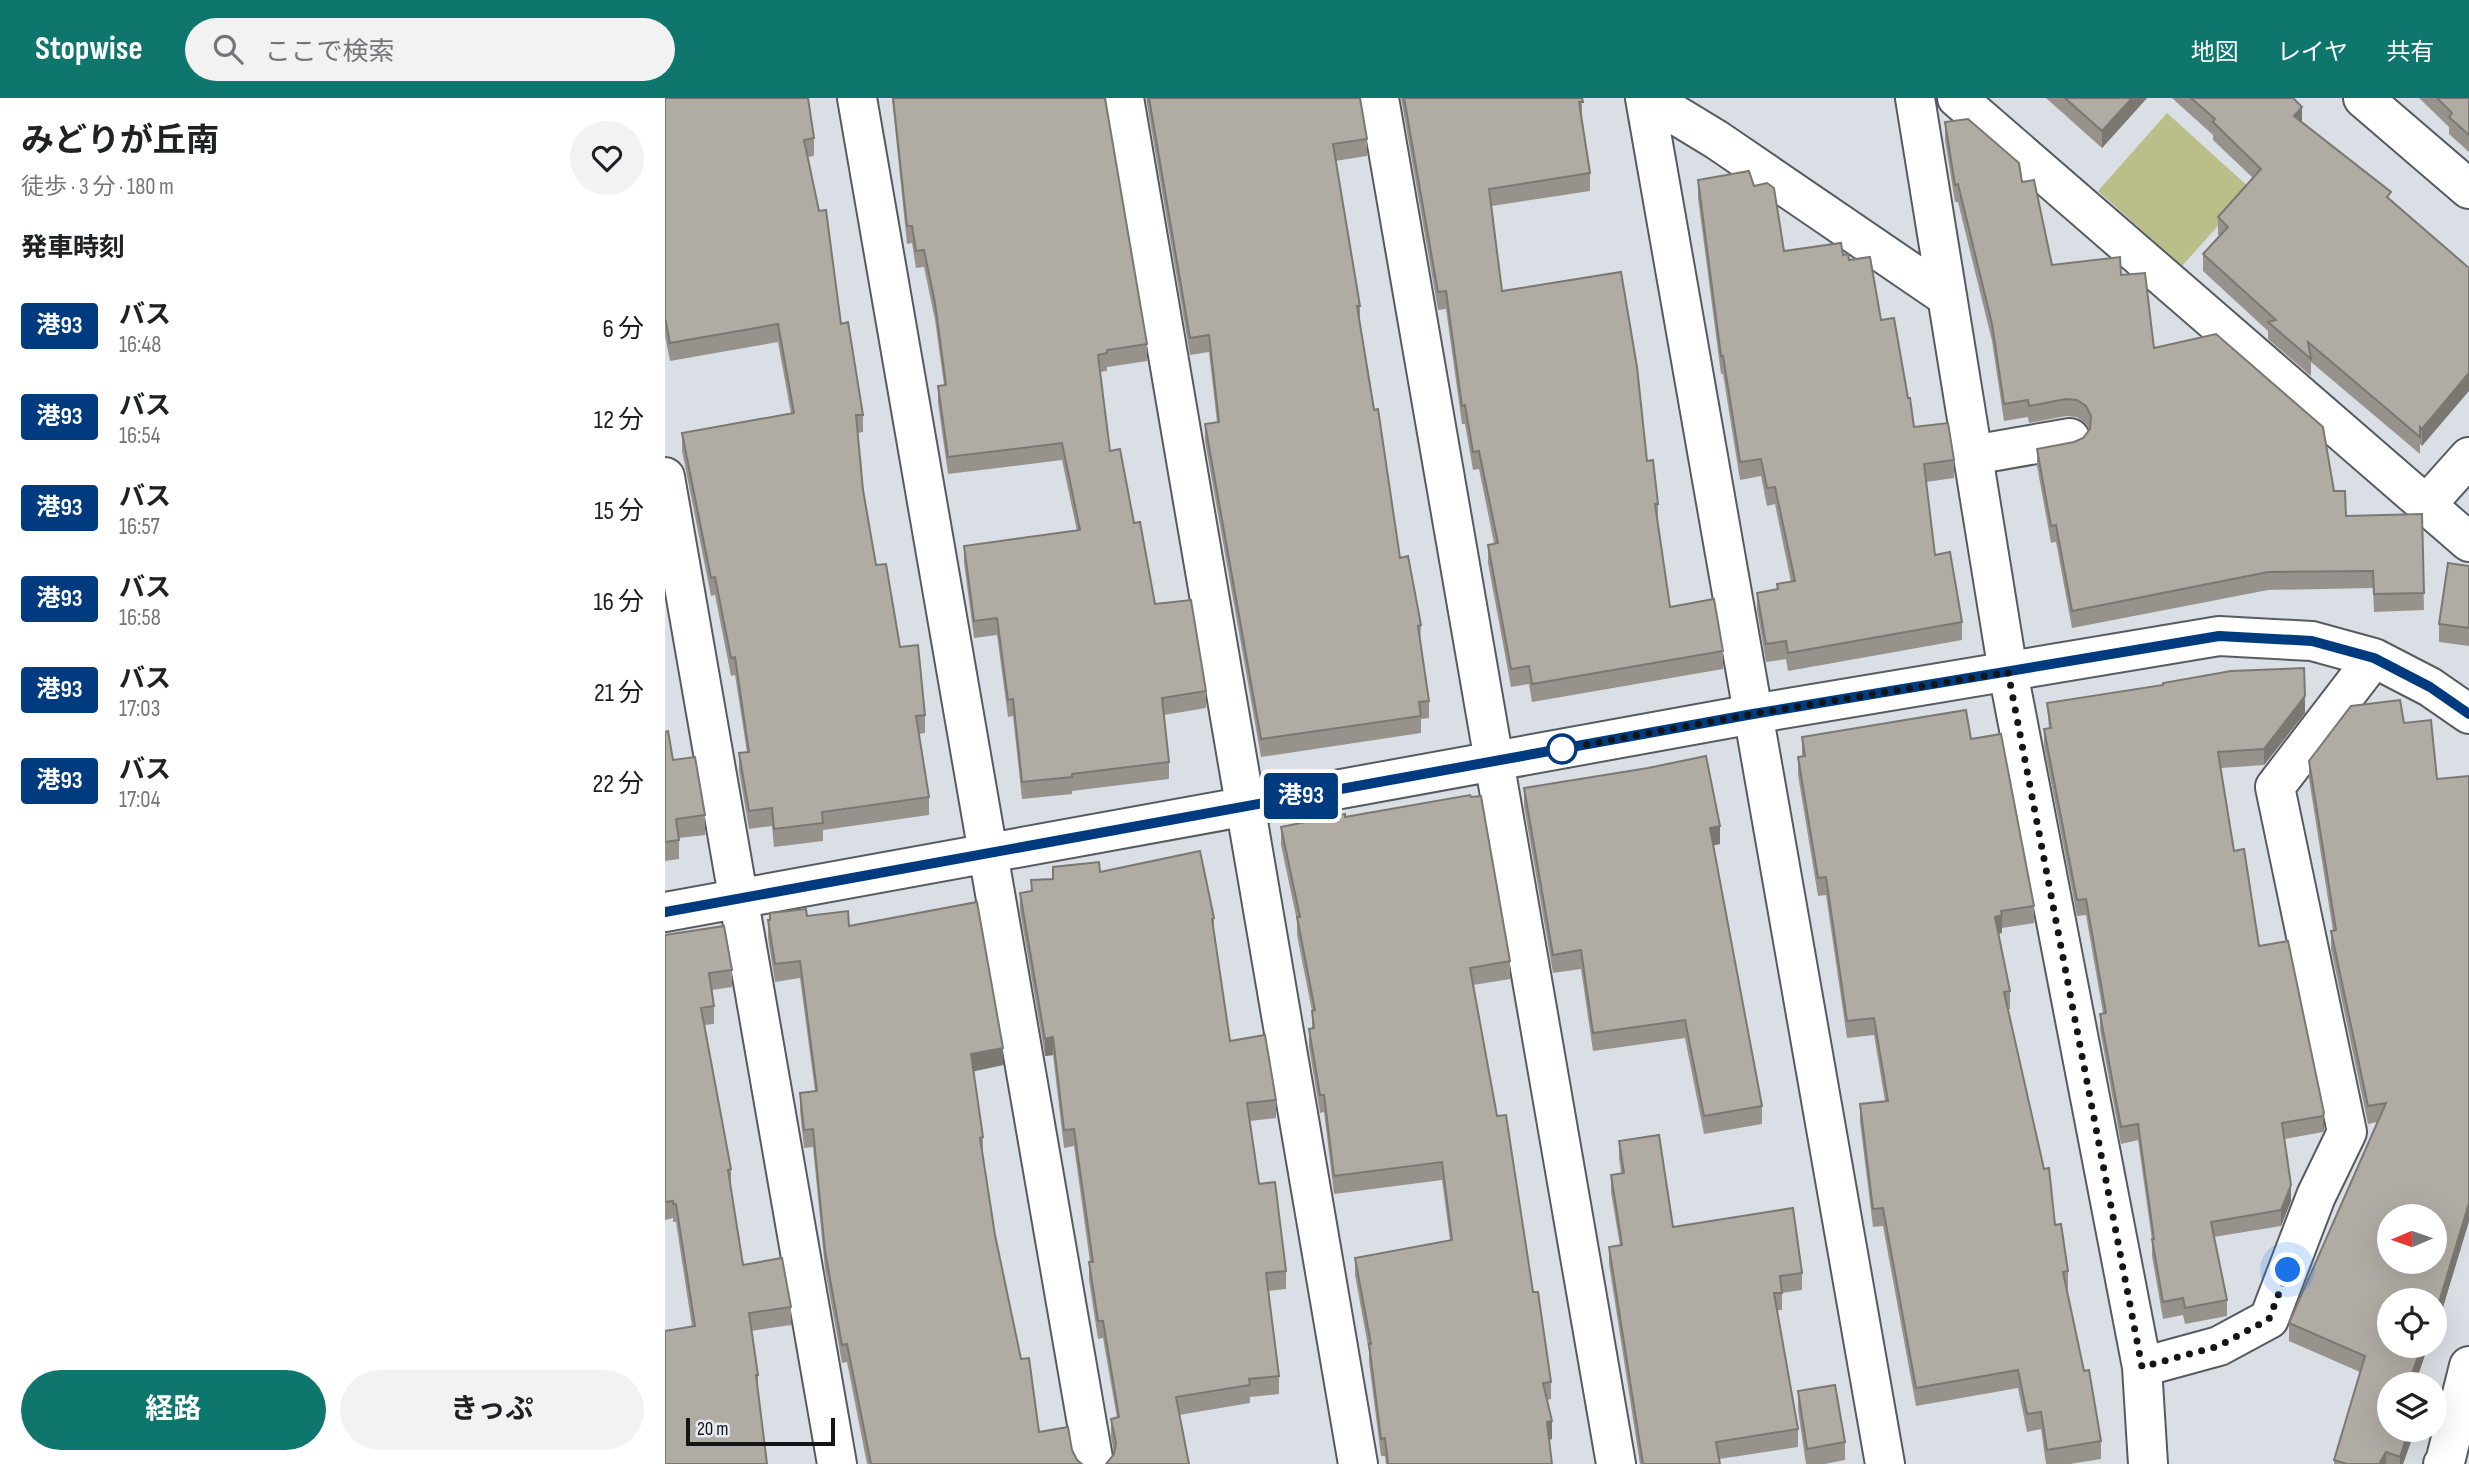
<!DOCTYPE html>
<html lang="ja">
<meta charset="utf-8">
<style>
body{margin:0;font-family:"Sofia Sans Condensed","Noto Sans JP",sans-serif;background:#f2f2f2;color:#202124;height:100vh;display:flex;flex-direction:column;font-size:26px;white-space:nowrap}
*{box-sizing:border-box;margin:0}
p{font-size:23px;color:#757577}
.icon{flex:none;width:38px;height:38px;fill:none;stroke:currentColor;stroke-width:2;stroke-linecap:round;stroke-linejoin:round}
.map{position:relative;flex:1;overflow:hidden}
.panel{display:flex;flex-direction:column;background:#fff;width:665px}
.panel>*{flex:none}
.badge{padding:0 14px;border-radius:5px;font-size:24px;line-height:46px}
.needle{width:46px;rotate:268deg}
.fabs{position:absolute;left:1712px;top:1106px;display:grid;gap:14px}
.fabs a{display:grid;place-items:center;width:70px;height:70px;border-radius:50%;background:#fff;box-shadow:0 7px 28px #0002;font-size:35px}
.scale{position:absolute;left:21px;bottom:18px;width:149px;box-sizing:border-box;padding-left:7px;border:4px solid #131518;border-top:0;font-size:19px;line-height:24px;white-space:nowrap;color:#131518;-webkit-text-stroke:5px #e7ecf4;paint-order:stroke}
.you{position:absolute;width:35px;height:35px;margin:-18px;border:5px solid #fff;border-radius:50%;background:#1a73e8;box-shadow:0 0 0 10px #1a73e833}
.map>.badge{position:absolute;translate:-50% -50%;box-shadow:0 0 0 4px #fff}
h2{padding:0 21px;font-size:26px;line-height:63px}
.round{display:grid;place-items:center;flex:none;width:74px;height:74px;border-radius:37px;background:#f2f2f2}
.headline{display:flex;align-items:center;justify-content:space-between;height:119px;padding:0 21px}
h1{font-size:33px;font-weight:700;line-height:52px}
.cta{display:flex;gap:14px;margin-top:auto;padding:14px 21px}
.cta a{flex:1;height:80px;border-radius:42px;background:#0f766e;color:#fff;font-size:28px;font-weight:700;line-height:80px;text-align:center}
.cta a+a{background:#f2f2f2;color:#202124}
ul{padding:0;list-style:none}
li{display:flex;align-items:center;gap:21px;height:91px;padding:0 21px}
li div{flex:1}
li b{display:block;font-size:26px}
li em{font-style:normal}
li .badge{min-width:77px;font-weight:700;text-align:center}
header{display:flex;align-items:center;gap:42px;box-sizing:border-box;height:98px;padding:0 35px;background:#0f766e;color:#fff}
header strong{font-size:33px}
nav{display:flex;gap:38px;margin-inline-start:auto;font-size:24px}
.search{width:490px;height:63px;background:#f2f2f2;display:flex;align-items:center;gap:18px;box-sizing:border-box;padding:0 24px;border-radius:38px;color:#757577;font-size:26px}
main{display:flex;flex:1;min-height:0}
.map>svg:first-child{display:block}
</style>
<header>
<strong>Stopwise</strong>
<div class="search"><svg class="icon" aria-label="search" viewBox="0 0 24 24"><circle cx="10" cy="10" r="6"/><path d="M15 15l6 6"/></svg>ここで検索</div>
<nav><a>地図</a><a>レイヤ</a><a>共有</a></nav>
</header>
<main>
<section class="panel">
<div class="headline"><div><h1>みどりが丘南</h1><p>徒歩 · 3 分 · 180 m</p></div><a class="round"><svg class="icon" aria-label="heart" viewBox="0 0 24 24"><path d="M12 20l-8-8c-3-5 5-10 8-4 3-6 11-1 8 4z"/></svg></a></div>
<h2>発車時刻</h2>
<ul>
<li><span class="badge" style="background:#003b80;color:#fff">港93</span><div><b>バス</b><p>16:48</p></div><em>6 分</em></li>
<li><span class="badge" style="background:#003b80;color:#fff">港93</span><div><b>バス</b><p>16:54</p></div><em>12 分</em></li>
<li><span class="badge" style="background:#003b80;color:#fff">港93</span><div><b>バス</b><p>16:57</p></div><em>15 分</em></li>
<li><span class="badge" style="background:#003b80;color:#fff">港93</span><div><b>バス</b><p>16:58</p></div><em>16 分</em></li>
<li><span class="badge" style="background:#003b80;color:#fff">港93</span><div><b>バス</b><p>17:03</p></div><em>21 分</em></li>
<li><span class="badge" style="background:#003b80;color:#fff">港93</span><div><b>バス</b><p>17:04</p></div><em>22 分</em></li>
</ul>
<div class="cta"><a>経路</a><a>きっぷ</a></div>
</section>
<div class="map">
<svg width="1804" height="1366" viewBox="0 0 1804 1366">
<rect width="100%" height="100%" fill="#dadfe6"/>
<path fill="#babe88" d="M 1502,15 L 1586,91 L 1517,168 L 1433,93 Z"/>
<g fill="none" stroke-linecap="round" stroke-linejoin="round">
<defs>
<path id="minor" d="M 192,0 L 429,1366
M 459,0 L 693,1366
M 714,0 L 951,1366
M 980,0 L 1220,1366
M 983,0 L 1052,42 L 1282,199
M 1250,0 L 1343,574 L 1477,1269
M 1292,0 L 1804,444
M 1698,0 L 1804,91
M 1308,357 L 1405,340
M 0,379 L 172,1366
M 1761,407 L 1804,359
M 0,814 L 1088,616 L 1554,538 L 1647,543 L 1709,560 L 1765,589 L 1804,616
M 1483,1366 L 1477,1269 L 1554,1248 L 1604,1221 L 1651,1098 L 1682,1034 L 1610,689 L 1709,560
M 1778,1366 L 1780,1364 L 1804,1268"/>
</defs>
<use href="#minor" stroke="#565b61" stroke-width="42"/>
<use href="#minor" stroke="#fff" stroke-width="38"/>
</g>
<path fill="#97938c" d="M 0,0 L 149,40 L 149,58 L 143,59 L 176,226 L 198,317 L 198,334 L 193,335 L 198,392 L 211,467 L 235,549 L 260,617 L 260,635 L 254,636 L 264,699 L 264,717 L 158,732 L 158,743 L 109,749 L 107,728 L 84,731 L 74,673 L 74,655 L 82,654 L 70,577 L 66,578 L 50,497 L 46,498 L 17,353 L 17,335 L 126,316 L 113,244 L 5,263 L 0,238 Z
M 227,0 L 440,0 L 482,246 L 482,263 L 442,269 L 442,273 L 435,274 L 445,353 L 469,425 L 490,506 L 541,593 L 541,610 L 499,617 L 504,664 L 504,681 L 407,693 L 407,696 L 357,701 L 348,618 L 343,619 L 332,537 L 309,540 L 299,465 L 299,448 L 412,433 L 397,362 L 283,376 L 273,305 L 273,288 L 279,287 L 270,222 L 259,169 L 251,170 L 247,145 L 242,146 Z
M 481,0 L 695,0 L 702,41 L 702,58 L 670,63 L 695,208 L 695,224 L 735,460 L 756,527 L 755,544 L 764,603 L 764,620 L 756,621 L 756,635 L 596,659 L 540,343 L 540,326 L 552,324 L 544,254 L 525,257 Z
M 736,0 L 917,0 L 917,22 L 925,75 L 925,93 L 827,108 L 837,193 L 982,363 L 993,406 L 993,424 L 1005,509 L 1058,553 L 1058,571 L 867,604 L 864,586 L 846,589 L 823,465 L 823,447 L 829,445 L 814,371 L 808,372 L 800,326 L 797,326 L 781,211 L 773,212 Z
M 1381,0 L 1482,0 L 1437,50 Z
M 1507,0 L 1628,0 L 1637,24 L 1804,170 L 1757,348 L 1755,346 L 1755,356 L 1646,264 L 1646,278 L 1603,241 L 1603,233 L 1538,173 L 1538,156 L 1554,138 L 1553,136 L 1553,119 L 1588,80 L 1548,42 L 1548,37 Z
M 1754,0 L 1804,0 L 1804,54 L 1784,36 L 1784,29 Z
M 1280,24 L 1357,84 L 1387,167 L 1456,177 L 1489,250 L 1669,393 L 1681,418 L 1757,416 L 1759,512 L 1709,514 L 1708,490 L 1603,492 L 1407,530 L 1391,444 L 1386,445 L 1372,368 L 1372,351 L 1409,344 L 1418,340 L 1424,332 L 1421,326 L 1412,319 L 1401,318 L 1364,325 L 1363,319 L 1339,323 L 1327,243 L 1293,104 L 1290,104 L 1280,42 Z
M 1033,82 L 1089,88 L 1119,153 L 1178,157 L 1184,162 L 1216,222 L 1249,329 L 1289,362 L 1289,380 L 1261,384 L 1270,457 L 1297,524 L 1297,542 L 1123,573 L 1121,561 L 1101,564 L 1092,512 L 1092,495 L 1112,491 L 1112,486 L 1126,484 L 1110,406 L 1102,408 L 1096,378 L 1075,382 L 1058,276 L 1056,276 L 1033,100 Z
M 1804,468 L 1804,548 L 1774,544 L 1774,526 Z
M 1382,605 L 1640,615 L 1599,667 L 1556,670 L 1569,753 L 1594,848 L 1659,1015 L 1659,1031 L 1658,1034 L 1619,1041 L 1626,1103 L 1616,1128 L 1549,1139 L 1562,1202 L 1562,1218 L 1520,1226 L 1518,1217 L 1498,1221 L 1487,1158 L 1487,1142 L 1473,1042 L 1456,1046 L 1435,932 L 1435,916 L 1438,915 L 1421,817 L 1412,818 L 1379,648 L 1379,631 L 1384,631 Z
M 1739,625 L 1772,681 L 1804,678 L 1804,1123 L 1769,1239 L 1769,1202 L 1724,1248 L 1763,1248 L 1750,1286 L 1724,1286 L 1750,1332 L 1738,1366 L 1669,1366 L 1669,1362 L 1695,1274 L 1624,1243 L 1624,1225 L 1712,1024 L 1703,1026 L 1666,851 L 1666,833 L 1668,833 L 1644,681 L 1644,663 Z
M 0,634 L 8,662 L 40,717 L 40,737 L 14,740 L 14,761 L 0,763 Z
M 1137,639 L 1306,641 L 1369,808 L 1369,825 L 1337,830 L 1337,835 L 1333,836 L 1345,893 L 1345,911 L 1343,911 L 1390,1127 L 1403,1173 L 1403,1191 L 1401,1191 L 1419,1273 L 1436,1343 L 1436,1361 L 1405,1366 L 1381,1366 L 1376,1331 L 1362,1334 L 1353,1290 L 1251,1308 L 1218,1128 L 1208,1129 L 1195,1024 L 1195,1006 L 1220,1003 L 1209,937 L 1182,940 L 1161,797 L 1153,798 L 1133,677 L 1133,659 L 1137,659 Z
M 859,690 L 1055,746 L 1048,747 L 1097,1008 L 1097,1026 L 1039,1036 L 1020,940 L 928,953 L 916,871 L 888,875 L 859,708 Z
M 680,719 L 845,863 L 845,881 L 808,887 L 832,1018 L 886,1284 L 886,1301 L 882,1302 L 887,1341 L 884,1342 L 887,1366 L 721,1366 L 720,1358 L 716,1358 L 704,1264 L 704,1254 L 690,1177 L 690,1160 L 785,1142 L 777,1082 L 669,1096 L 659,1014 L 655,1015 L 644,949 L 644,931 L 647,930 L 647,913 L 632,837 L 632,823 L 616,747 L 616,729 Z
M 435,774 L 549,820 L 549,833 L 565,943 L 611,1002 L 611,1020 L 585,1023 L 594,1086 L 621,1173 L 621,1191 L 603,1193 L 614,1278 L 614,1296 L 585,1299 L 585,1305 L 514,1317 L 442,1366 L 449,1356 L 446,1339 L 446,1321 L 452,1320 L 438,1240 L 433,1241 L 424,1182 L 424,1164 L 425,1164 L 409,1048 L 399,1050 L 388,957 L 380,958 L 355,813 L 355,795 L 366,793 L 366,782 L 388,781 Z
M 105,815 L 142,818 L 184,828 L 338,967 L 308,973 L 318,1039 L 318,1057 L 330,1137 L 356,1261 L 374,1334 L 407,1352 L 412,1362 L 417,1366 L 202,1366 L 182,1264 L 177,1265 L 160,1171 L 148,1049 L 139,1050 L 135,1013 L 135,995 L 150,993 L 135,880 L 110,884 L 103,840 L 103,822 L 105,822 Z
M 0,837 L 67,872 L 67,889 L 47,892 L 49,908 L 49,926 L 40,927 L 66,1071 L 66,1089 L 65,1089 L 78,1167 L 126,1209 L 126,1227 L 86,1233 L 93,1277 L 93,1294 L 27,1229 L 11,1124 L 8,1124 L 8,1120 L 0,1122 Z
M 954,1043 L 1008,1129 L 1137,1175 L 1137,1192 L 1117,1195 L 1117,1212 L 1112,1212 L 1133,1331 L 1133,1349 L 1054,1361 L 1055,1366 L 975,1366 L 944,1166 L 944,1149 L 955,1148 L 946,1094 L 946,1077 L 956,1075 L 954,1060 Z
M 1133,1293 L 1180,1344 L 1180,1362 L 1160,1366 L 1141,1366 L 1133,1312 Z"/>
<path fill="#7b7872" d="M 1467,0 L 1482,0 L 1437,50 L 1437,33 Z
M 1637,9 L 1637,27 L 1629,18 Z
M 1804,275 L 1804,293 L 1757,348 L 1757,331 Z
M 1640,598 L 1640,615 L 1599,667 L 1599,651 Z
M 1055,728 L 1055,746 L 1045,748 L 1045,730 Z
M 1337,817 L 1337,835 L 1330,836 L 1330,819 Z
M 388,939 L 388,957 L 380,958 L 380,941 Z
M 338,950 L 338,967 L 306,974 L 306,956 Z
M 1659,1015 L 1659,1031 L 1658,1034 L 1658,1018 Z
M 1626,1087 L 1626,1103 L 1616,1128 L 1616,1112 Z
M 1804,1105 L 1804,1123 L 1769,1239 L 1769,1221 Z
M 1757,1248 L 1763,1248 L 1750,1286 L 1743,1286 Z
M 887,1323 L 887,1341 L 882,1342 L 882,1324 Z
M 1744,1332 L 1750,1332 L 1738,1366 L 1735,1366 L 1735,1359 Z
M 1721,1354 L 1721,1366 L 1714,1366 Z"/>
<path fill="#b0aba3" stroke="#7b7872" stroke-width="2" fill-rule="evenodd" d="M 0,0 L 143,0 L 149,40 L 139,42 L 154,113 L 161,112 L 176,226 L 183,224 L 198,317 L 191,317 L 198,392 L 211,467 L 221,466 L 235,549 L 253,547 L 260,617 L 251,618 L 264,699 L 157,714 L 158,725 L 109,731 L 107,710 L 84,713 L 74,655 L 84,654 L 70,559 L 66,560 L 50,479 L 46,480 L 17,335 L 129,315 L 113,226 L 5,245 L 0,220 Z
M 228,0 L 440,0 L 482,246 L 442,252 L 442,255 L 433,257 L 445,353 L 455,351 L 469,425 L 475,424 L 490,506 L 526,502 L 541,593 L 497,600 L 504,664 L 407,676 L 407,679 L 357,684 L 348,601 L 343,602 L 332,520 L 309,523 L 299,448 L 415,432 L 397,345 L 283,359 L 273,288 L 281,287 L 270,205 L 259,152 L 251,153 L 247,128 L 242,128 Z
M 484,0 L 695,0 L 702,41 L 668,46 L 695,208 L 692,208 L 709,312 L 713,311 L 735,460 L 743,458 L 756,527 L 753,528 L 764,603 L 754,604 L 756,618 L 596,641 L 540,326 L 554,324 L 544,237 L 525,240 Z
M 739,0 L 917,0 L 918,4 L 914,4 L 925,75 L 824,91 L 837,193 L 956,174 L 972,269 L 982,363 L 988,362 L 993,406 L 990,406 L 1005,509 L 1049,501 L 1058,553 L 867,586 L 864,568 L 846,571 L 823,447 L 833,445 L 814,353 L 808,354 L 800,307 L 797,308 L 781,193 L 773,194 Z
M 1400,0 L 1467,0 L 1437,33 Z
M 1526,0 L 1628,0 L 1637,9 L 1629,18 L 1726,94 L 1722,99 L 1804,170 L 1804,275 L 1757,331 L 1755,329 L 1755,339 L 1643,244 L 1646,261 L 1603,224 L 1611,222 L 1538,156 L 1563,129 L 1553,119 L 1596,71 L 1548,24 L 1550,21 Z
M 1772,0 L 1804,0 L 1804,37 L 1784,19 L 1787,15 Z
M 1303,21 L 1354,65 L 1357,84 L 1369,82 L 1387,167 L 1455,159 L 1456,177 L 1480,175 L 1489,250 L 1551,236 L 1658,329 L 1669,393 L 1680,393 L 1681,418 L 1757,416 L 1759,495 L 1709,496 L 1708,473 L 1603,474 L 1407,513 L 1391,427 L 1386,428 L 1372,351 L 1409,344 L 1418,340 L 1425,331 L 1426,318 L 1421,308 L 1412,302 L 1401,301 L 1364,308 L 1363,302 L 1339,306 L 1327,226 L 1293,86 L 1290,87 L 1280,24 Z
M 1084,73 L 1089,88 L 1102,85 L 1109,90 L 1119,153 L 1176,145 L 1178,157 L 1183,156 L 1184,162 L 1205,159 L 1216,222 L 1229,220 L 1243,300 L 1245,300 L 1249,329 L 1283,325 L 1289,362 L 1259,366 L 1270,457 L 1285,454 L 1297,524 L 1123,555 L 1121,543 L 1101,546 L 1092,495 L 1113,491 L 1112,486 L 1130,483 L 1110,389 L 1102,390 L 1096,361 L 1075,364 L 1058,258 L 1056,258 L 1033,82 Z
M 1783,465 L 1804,468 L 1804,530 L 1774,526 Z
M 1639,570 L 1640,598 L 1599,651 L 1553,654 L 1569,753 L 1579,751 L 1594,848 L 1623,843 L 1659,1015 L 1658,1018 L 1617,1025 L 1626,1087 L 1616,1112 L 1546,1124 L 1562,1202 L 1520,1210 L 1518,1200 L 1498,1204 L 1487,1141 L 1489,1141 L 1473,1026 L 1456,1029 L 1435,916 L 1441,915 L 1421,801 L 1412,802 L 1379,631 L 1386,630 L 1382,605 L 1498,587 L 1498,585 L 1566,573 Z
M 1735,602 L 1739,625 L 1766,622 L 1772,681 L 1804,678 L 1804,1105 L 1769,1221 L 1769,1202 L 1724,1202 L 1724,1248 L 1757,1248 L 1743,1286 L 1724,1286 L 1724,1332 L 1744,1332 L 1735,1359 L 1721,1354 L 1714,1366 L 1682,1366 L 1669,1362 L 1700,1258 L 1624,1225 L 1721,1005 L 1703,1008 L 1666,833 L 1671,832 L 1644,663 L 1686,608 ZM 1724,1118 L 1769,1118 L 1769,1164 L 1724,1164 Z
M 1301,612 L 1306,641 L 1336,636 L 1369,808 L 1336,813 L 1337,817 L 1330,819 L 1345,893 L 1339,894 L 1379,1071 L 1384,1070 L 1390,1127 L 1396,1126 L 1403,1173 L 1398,1174 L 1419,1273 L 1424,1272 L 1436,1343 L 1382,1352 L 1376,1314 L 1362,1316 L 1353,1272 L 1251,1290 L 1218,1110 L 1208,1111 L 1195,1006 L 1223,1003 L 1209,920 L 1182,923 L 1161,779 L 1153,780 L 1133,659 L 1140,658 L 1137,639 Z
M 3,633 L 8,662 L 30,659 L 40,717 L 11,721 L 14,742 L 0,744 L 0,634 Z
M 1041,658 L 1055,728 L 1045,730 L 1097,1008 L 1039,1018 L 1020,922 L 928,935 L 916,852 L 888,857 L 859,690 L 983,670 Z
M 805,697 L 806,699 L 816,698 L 845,863 L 805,870 L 832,1018 L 841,1017 L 868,1194 L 873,1194 L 886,1284 L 878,1285 L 887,1323 L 882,1324 L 887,1366 L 723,1366 L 720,1340 L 716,1341 L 704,1246 L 706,1246 L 690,1160 L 787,1142 L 777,1064 L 669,1078 L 659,997 L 655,997 L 644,931 L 649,930 L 647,913 L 650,912 L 632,819 L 635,819 L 616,729 L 680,716 L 680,719 Z
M 535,753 L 549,820 L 547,821 L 565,943 L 600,937 L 611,1002 L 582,1005 L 594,1086 L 610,1084 L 621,1173 L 601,1175 L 614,1278 L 584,1281 L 585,1287 L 511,1299 L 524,1366 L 441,1366 L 449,1356 L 451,1345 L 446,1321 L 454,1319 L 438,1223 L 433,1223 L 424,1164 L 428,1164 L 409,1031 L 399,1032 L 388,939 L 380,941 L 355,795 L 367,793 L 366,782 L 388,781 L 388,769 L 434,764 L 435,774 Z
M 312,804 L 338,950 L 306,956 L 318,1039 L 315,1040 L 330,1137 L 356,1261 L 364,1260 L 374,1334 L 403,1329 L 407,1352 L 412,1362 L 417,1366 L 206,1366 L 182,1246 L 177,1247 L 160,1153 L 148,1031 L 139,1032 L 135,995 L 152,993 L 135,863 L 110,866 L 103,822 L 105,822 L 105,815 L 141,811 L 142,818 L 183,813 L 184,828 Z
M 59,828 L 67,872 L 44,875 L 49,908 L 36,910 L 66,1071 L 63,1072 L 78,1167 L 117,1160 L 126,1209 L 84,1215 L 93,1277 L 91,1277 L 102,1366 L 0,1366 L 0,1233 L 30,1228 L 11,1106 L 8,1106 L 8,1103 L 0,1104 L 0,837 Z
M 994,1037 L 1008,1129 L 1128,1110 L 1137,1175 L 1115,1178 L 1117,1195 L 1109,1195 L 1133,1331 L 1051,1344 L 1055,1366 L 978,1366 L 944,1149 L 957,1147 L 946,1077 L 959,1075 L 954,1043 Z
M 1170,1287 L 1180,1344 L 1142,1351 L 1133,1293 Z"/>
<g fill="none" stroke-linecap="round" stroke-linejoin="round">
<defs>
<path id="line" d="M 0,814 L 1088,616 L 1554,538 L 1647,543 L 1709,560 L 1765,589 L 1804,616"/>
</defs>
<use href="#line" stroke="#fff" stroke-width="16"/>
<use href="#line" stroke="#003b80" stroke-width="10"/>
<path stroke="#131518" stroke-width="7" stroke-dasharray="0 12.6" d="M 897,651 L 1088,616 L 1343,574 L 1477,1269 L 1554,1248 L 1604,1221 L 1623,1172"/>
</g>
<circle fill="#fff" stroke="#003b80" stroke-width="3.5" cx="897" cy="651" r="14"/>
</svg>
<div class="fabs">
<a><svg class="needle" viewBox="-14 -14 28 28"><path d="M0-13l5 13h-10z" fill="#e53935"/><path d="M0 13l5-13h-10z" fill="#757577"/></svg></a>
<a><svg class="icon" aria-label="locate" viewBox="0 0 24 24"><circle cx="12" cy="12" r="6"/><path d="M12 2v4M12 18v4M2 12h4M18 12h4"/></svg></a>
<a><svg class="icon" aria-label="layers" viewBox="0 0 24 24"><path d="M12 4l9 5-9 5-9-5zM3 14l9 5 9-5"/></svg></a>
</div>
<div class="scale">20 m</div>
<div class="you" style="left:1623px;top:1172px"></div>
<b class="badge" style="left:636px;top:698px;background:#003b80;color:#fff">港93</b>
</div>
</main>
